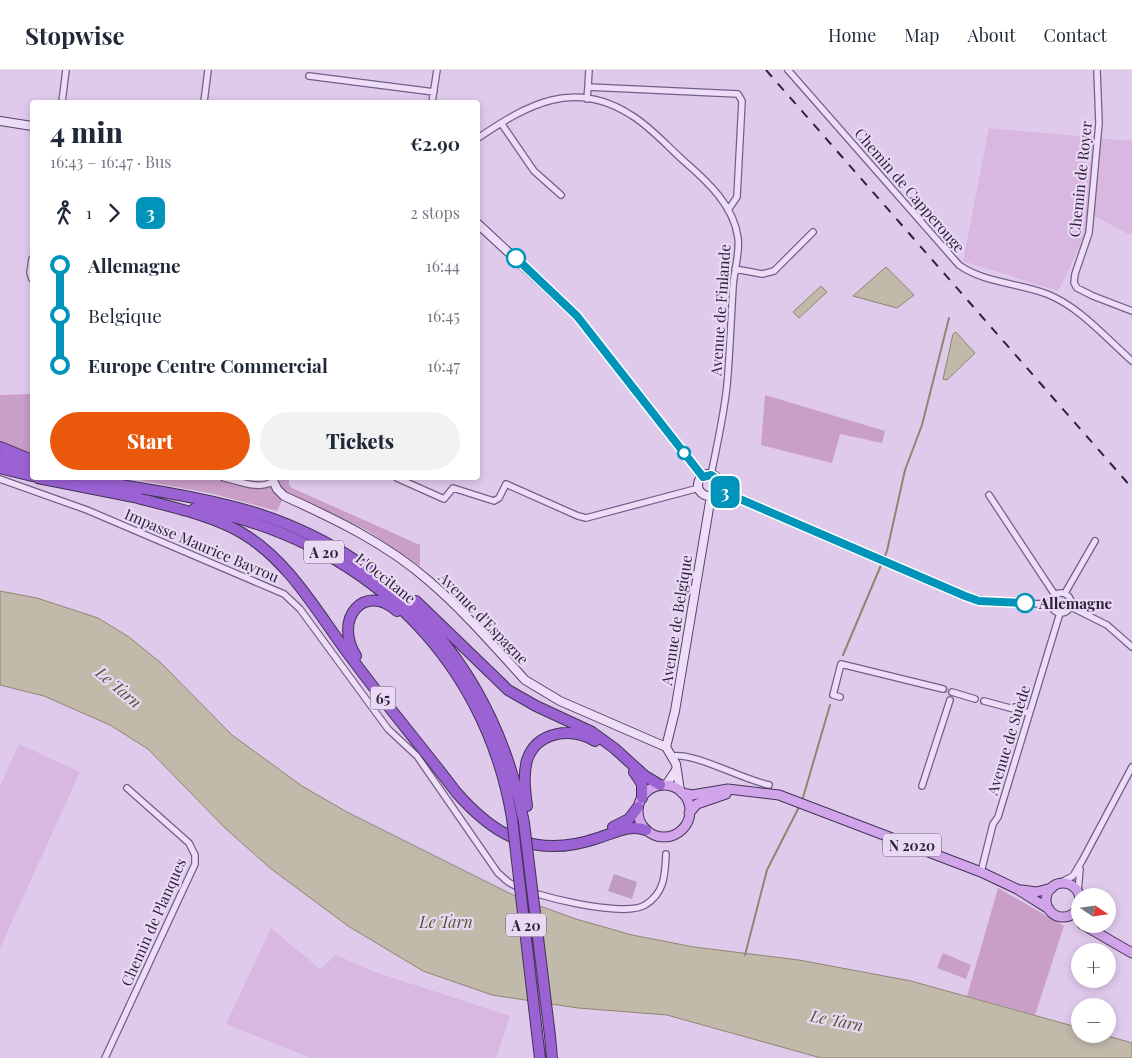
<!DOCTYPE html>
<meta charset="utf-8">
<style>
body{margin:0;font-family:"Playfair Display",serif;background:#f2f2f3;color:#1f2937;height:100vh;display:flex;flex-direction:column;font-size:19px;white-space:nowrap}
*{box-sizing:border-box;margin:0}
p{font-size:16px;color:#747a83}
.icon{flex:none;width:28px;height:28px;fill:none;stroke:currentColor;stroke-width:2;stroke-linecap:round;stroke-linejoin:round}
.map{position:relative;flex:1;overflow:hidden}
.sheet{position:absolute;left:30px;top:30px;width:450px;height:380px;display:flex;flex-direction:column;background:#fff;border-radius:5px;box-shadow:0 2px 8px #0003}
.sheet>*{flex:none}
.badge{padding:0 10px;border-radius:8px;font-size:18px;line-height:32px}
.needle{width:32px;rotate:103deg}
.buttons{position:absolute;left:1071px;top:818px;display:grid;gap:10px}
.buttons a{display:grid;place-items:center;width:45px;height:45px;border-radius:50%;background:#fff;box-shadow:0 2px 8px #0003;font-size:25px}
.map>.badge{position:absolute;translate:-50% -50%;box-shadow:0 0 0 2px #fff}
.legs{display:flex;align-items:center;gap:8px;height:55px;padding:0 20px;font-size:16px}
.legs p{margin-inline-start:auto}
.head{display:flex;align-items:center;justify-content:space-between;height:85px;padding:0 20px}
h1{font-size:28px;font-weight:800;line-height:38px}
.action{display:flex;gap:10px;margin-top:auto;padding:10px 20px}
.action a{flex:1;height:58px;border-radius:30px;background:#ea580c;color:#fff;font-size:20px;font-weight:800;line-height:58px;text-align:center}
.action a+a{background:#f2f2f3;color:#1f2937}
ul{padding:0 20px;list-style:none}
li{display:flex;align-items:center;gap:18px;height:50px;font-size:19px}
li i{display:grid;place-items:center;width:8px;height:100%;margin:0 6px;background:currentColor}
li i::after{content:'';width:12px;height:12px;margin:-6px;border:4px solid;border-radius:50%;background:#fff}
li p{margin-inline-start:auto}
li:first-child i{background:linear-gradient(#0000 50%,currentColor 0)}
li:last-child i{background:linear-gradient(currentColor 50%,#0000 0)}
header{display:flex;align-items:center;gap:30px;box-sizing:border-box;height:70px;padding:0 25px;background:#fff;border-bottom:1px solid #e0e1e3}
header strong{font-size:24px}
nav{display:flex;gap:28px;margin-inline-start:auto;font-size:18px}
.map>svg:first-child{display:block}
</style>
<header>
<strong>Stopwise</strong>
<nav><a>Home</a><a>Map</a><a>About</a><a>Contact</a></nav>
</header>
<div class="map">
<svg width="1132" height="988" viewBox="0 0 1132 988">
<rect width="100%" height="100%" fill="#e0caec"/>
<path fill="#d8b7e1" d="M 989,58 L 1132,71 L 1132,164 L 1130,165 L 1095,146 L 1058,221 L 963,191 Z
M 19,674 L 80,702 L 0,878 L 0,716 Z
M 271,858 L 320,899 L 336,885 L 372,901 L 510,946 L 496,988 L 311,988 L 226,954 Z"/>
<path fill="#c99ec7" d="M 32,324 L 32,390 L 0,383 L 0,325 Z
M 765,325 L 885,361 L 882,373 L 840,364 L 832,393 L 761,375 Z
M 127,408 L 224,408 L 257,416 L 273,412 L 284,426 L 277,441 L 214,424 Z
M 276,408 L 289,408 L 289,415 L 292,418 L 420,475 L 420,496 L 368,461 L 283,420 L 278,415 Z
M 998,818 L 1064,856 L 1035,945 L 967,926 Z
M 943,883 L 971,895 L 966,909 L 937,898 Z"/>
<path fill="#bf9cbd" d="M 614,804 L 637,812 L 632,829 L 608,821 Z"/>
<path fill="#c1b9aa" stroke="#8f8671" d="M 886,197 L 914,225 L 897,238 L 853,226 Z
M 821,216 L 827,222 L 799,248 L 793,242 Z
M 956,262 L 975,283 L 947,310 L 943,309 L 953,264 Z
M 0,521 L 37,528 L 98,548 L 129,567 L 161,593 L 232,665 L 302,716 L 347,742 L 523,830 L 576,849 L 632,865 L 694,877 L 799,890 L 911,911 L 1080,958 L 1080,964 L 1101,964 L 1132,973 L 1132,988 L 821,988 L 667,945 L 578,938 L 492,925 L 423,901 L 348,856 L 270,798 L 225,758 L 148,679 L 110,655 L 44,626 L 0,615 Z"/>
<g fill="none" stroke-linecap="round" stroke-linejoin="round">
<path stroke="#8f8671" stroke-width="2" d="M 843,585 L 887,481 L 905,400 L 922,355 L 949,248
M 802,731 L 830,635
M 745,885 L 767,800 L 800,735"/>
<path stroke="#bca8c8" stroke-width="5.5" stroke-dasharray="5.5 3" stroke-linecap="butt" d="M 943,619 L 952,622 L 950,630"/>
<defs>
<path id="street" d="M 788,0 L 959,195 C 984,213 1019,213 1047,224 C 1080,237 1106,268 1132,291
M 1097,0 L 1099,53 L 1089,163 L 1075,204 L 1074,213 L 1077,218 L 1093,226 L 1132,241
M 309,6 L 434,22
M 588,17 L 589,0
M 587,29 L 588,17 L 738,24 L 742,31 L 737,127 L 728,140
M 62,32 L 66,0
M 204,32 L 208,0
M 432,32 L 437,0
M 501,53 L 534,101 L 561,125
M 478,68 C 527,35 573,8 631,45 C 651,57 668,77 685,92 C 708,112 734,136 738,168 C 740,184 734,200 733,217 C 731,249 730,282 727,315 C 724,345 717,375 711,405
M 32,189 L 30,203 L 32,209
M 735,199 L 762,204 L 774,201 L 813,162
M 224,408 C 241,411 256,420 273,412
M 397,408 L 444,429 L 453,418 L 494,431 L 499,428 L 506,414 L 578,446 L 586,448 L 699,418
M 0,409 L 87,440 L 284,524 L 300,539 L 388,659 L 417,686 L 498,803 C 502,806 506,811 510,813 C 530,826 625,848 645,835 C 665,823 665,804 666,784
M 719,420 L 965,526 L 995,533 L 1051,534
M 989,425 L 1055,525
M1051 533a10 10 0 1 1 20 0a10 10 0 1 1-20 0Z
M 1065,523 L 1095,471
M 1071,537 L 1107,555 L 1132,577
M 952,622 L 975,629
M 840,627 L 833,625 L 841,594 L 943,619
M 984,631 L 1029,643
M 673,686 C 696,683 741,709 769,715
M 922,716 L 950,630
M 981,802 L 993,754 L 998,747 L 1060,543
M 1058,814 L 1073,806 L 1082,791 L 1132,697
M 1078,822 L 1080,799
M 105,988 L 195,794 L 195,785 L 189,773 L 127,718"/>
<path id="secondary" d="M 0,51 L 32,56
M 478,154 L 577,246 L 703,407
M698 415a11 11 0 1 1 22 0a11 11 0 1 1-22 0Z
M 272,408 L 277,419 L 284,426 C 335,449 387,474 429,511 C 464,541 494,576 525,610 L 560,631 L 666,677 L 676,694 L 680,721
M 666,677 L 675,641 L 711,426
M 666,715 L 676,700"/>
<path id="primary" d="M638 741a26 26 0 1 1 52 0a26 26 0 1 1-52 0Z
M 682,723 L 692,725 L 728,719 L 779,725 L 981,802 L 1017,819 L 1049,839
M 689,743 L 697,734 L 726,724
M1046 830a17 17 0 1 1 34 0a17 17 0 1 1-34 0Z
M 1022,820 L 1036,822 L 1052,818
M 1082,854 L 1132,883"/>
<path id="highway" d="M 0,377 L 32,390
M 0,388 L 32,397
M 0,398 L 32,406
M 38,408 L 139,428
M 81,408 C 140,419 202,426 259,444 C 402,491 497,607 524,753
M 134,427 C 170,437 209,444 242,463 C 291,492 319,546 353,590 C 386,635 422,677 456,722 C 496,768 537,789 598,768 C 615,763 629,754 646,760
M 195,438 C 358,468 484,581 512,748
M 416,531 L 508,620 L 536,636 L 592,662 L 614,678 L 645,706 L 660,715
M 356,586 C 333,549 364,512 397,541
M 634,702 L 642,714 L 642,728
M 527,736 C 525,721 523,705 527,690 C 537,661 571,657 595,671
M 613,757 L 629,749 L 638,737
M 537,963 L 540,988
M 550,966 L 552,988"/>
</defs>
<use href="#street" stroke="#725f87" stroke-width="8"/>
<use href="#secondary" stroke="#544269" stroke-width="10"/>
<use href="#primary" stroke="#413356" stroke-width="11"/>
<use href="#highway" stroke="#413356" stroke-width="12"/>
<use href="#street" stroke="#eeddf7" stroke-width="5.5"/>
<use href="#secondary" stroke="#eeddf7" stroke-width="8"/>
<use href="#primary" stroke="#d2a5eb" stroke-width="9"/>
<use href="#highway" stroke="#9b62d3" stroke-width="10"/>
<path stroke="#2c2239" stroke-width="2" stroke-dasharray="9 9" stroke-linecap="butt" d="M 766,0 L 1132,418"/>
<defs>
<path id="highway-bridge" d="M 512,748 L 537,963
M 524,753 L 550,966"/>
</defs>
<use href="#highway-bridge" stroke="#413356" stroke-width="12" stroke-linecap="butt"/>
<use href="#highway-bridge" stroke="#9b62d3" stroke-width="10"/>
</g>
<g fill="none" stroke-linecap="round" stroke-linejoin="round">
<defs>
<path id="line-1" d="M 516,188 L 577,246 L 703,407 L 711,405 L 719,410 L 719,420 L 965,526 L 979,531 L 1025,533"/>
</defs>
<use href="#line-1" stroke="#fff" stroke-width="11"/>
<use href="#line-1" stroke="#0094ba" stroke-width="8"/>
</g>
<g fill="#fff" stroke="#0094ba" stroke-width="2.5">
<circle cx="516" cy="188" r="9"/>
<circle cx="684" cy="383" r="6"/>
<circle cx="1025" cy="533" r="9"/>
</g>
<g text-anchor="middle" dominant-baseline="central" stroke-width="4.5" stroke-linejoin="round" paint-order="stroke">
<g fill="#ead9f4" stroke="#655971" stroke-width="1">
<rect x="304" y="470.5" width="40" height="23" rx="4"/>
<rect x="370.5" y="616.5" width="25" height="23" rx="4"/>
<rect x="883" y="763.5" width="58" height="23" rx="4"/>
<rect x="506" y="843.5" width="40" height="23" rx="4"/>
</g>
<g font-size="14" font-weight="bold" fill="#2c2239">
<text x="324" y="482">A 20</text>
<text x="383" y="628">65</text>
<text x="912" y="775">N 2020</text>
<text x="526" y="855">A 20</text>
</g>
<g font-size="15" fill="#2c2239" stroke="#ead9f4">
<text transform="translate(1080 109) rotate(-84)">Chemin de Royer</text>
<text transform="translate(910 120) rotate(49)">Chemin de Capperouge</text>
<text transform="translate(720 240) rotate(-86)">Avenue de Finlande</text>
<text transform="translate(202 475) rotate(23)">Impasse Maurice Bayrou</text>
<text transform="translate(386 508) rotate(38)">L'Occitane</text>
<text transform="translate(484 548) rotate(46)">Avenue d'Espagne</text>
<text transform="translate(676 550) rotate(-81)">Avenue de Belgique</text>
<text transform="translate(1008 670) rotate(-73)">Avenue de Suède</text>
<text transform="translate(153 852) rotate(-66)">Chemin de Planques</text>
</g>
<g font-size="15" font-weight="bold" fill="#2c2239" stroke="#ead9f4" text-anchor="start">
<text x="1039" y="533">Allemagne</text>
</g>
<g font-size="16" font-style="italic" fill="#575332" stroke="#ead9f4">
<text transform="translate(119 617) rotate(40)">Le Tarn</text>
<text x="446" y="851">Le Tarn</text>
<text transform="translate(837 950) rotate(11)">Le Tarn</text>
</g>
</g>
</svg>
<div class="buttons">
<a><svg class="needle" viewBox="-14 -14 28 28"><path d="M0-13l5 13h-10z" fill="#e53935"/><path d="M0 13l5-13h-10z" fill="#747a83"/></svg></a>
<a>+</a>
<a>−</a>
</div>
<b class="badge" style="left:725px;top:422px;background:#0094ba;color:#fff">3</b>
<section class="sheet">
<div class="head"><div><h1>4 min</h1><p>16:43 – 16:47 · Bus</p></div><b>€2.90</b></div>
<div class="legs"><svg class="icon" aria-label="walk" viewBox="0 0 24 24"><circle cx="13" cy="4" r="2"/><path d="M13 8l-2 6 4 7M11 14l-3 7M7 12l3-4h3l4 4"/></svg>1<svg class="icon" aria-label="forward" viewBox="0 0 24 24"><path d="M9 5l7 7-7 7"/></svg><b class="badge" style="background:#0094ba;color:#fff">3</b><p>2 stops</p></div>
<ul>
<li><i style="color:#0094ba"></i><b>Allemagne</b><p>16:44</p></li>
<li><i style="color:#0094ba"></i><span>Belgique</span><p>16:45</p></li>
<li><i style="color:#0094ba"></i><b>Europe Centre Commercial</b><p>16:47</p></li>
</ul>
<div class="action"><a>Start</a><a>Tickets</a></div>
</section>
</div>
